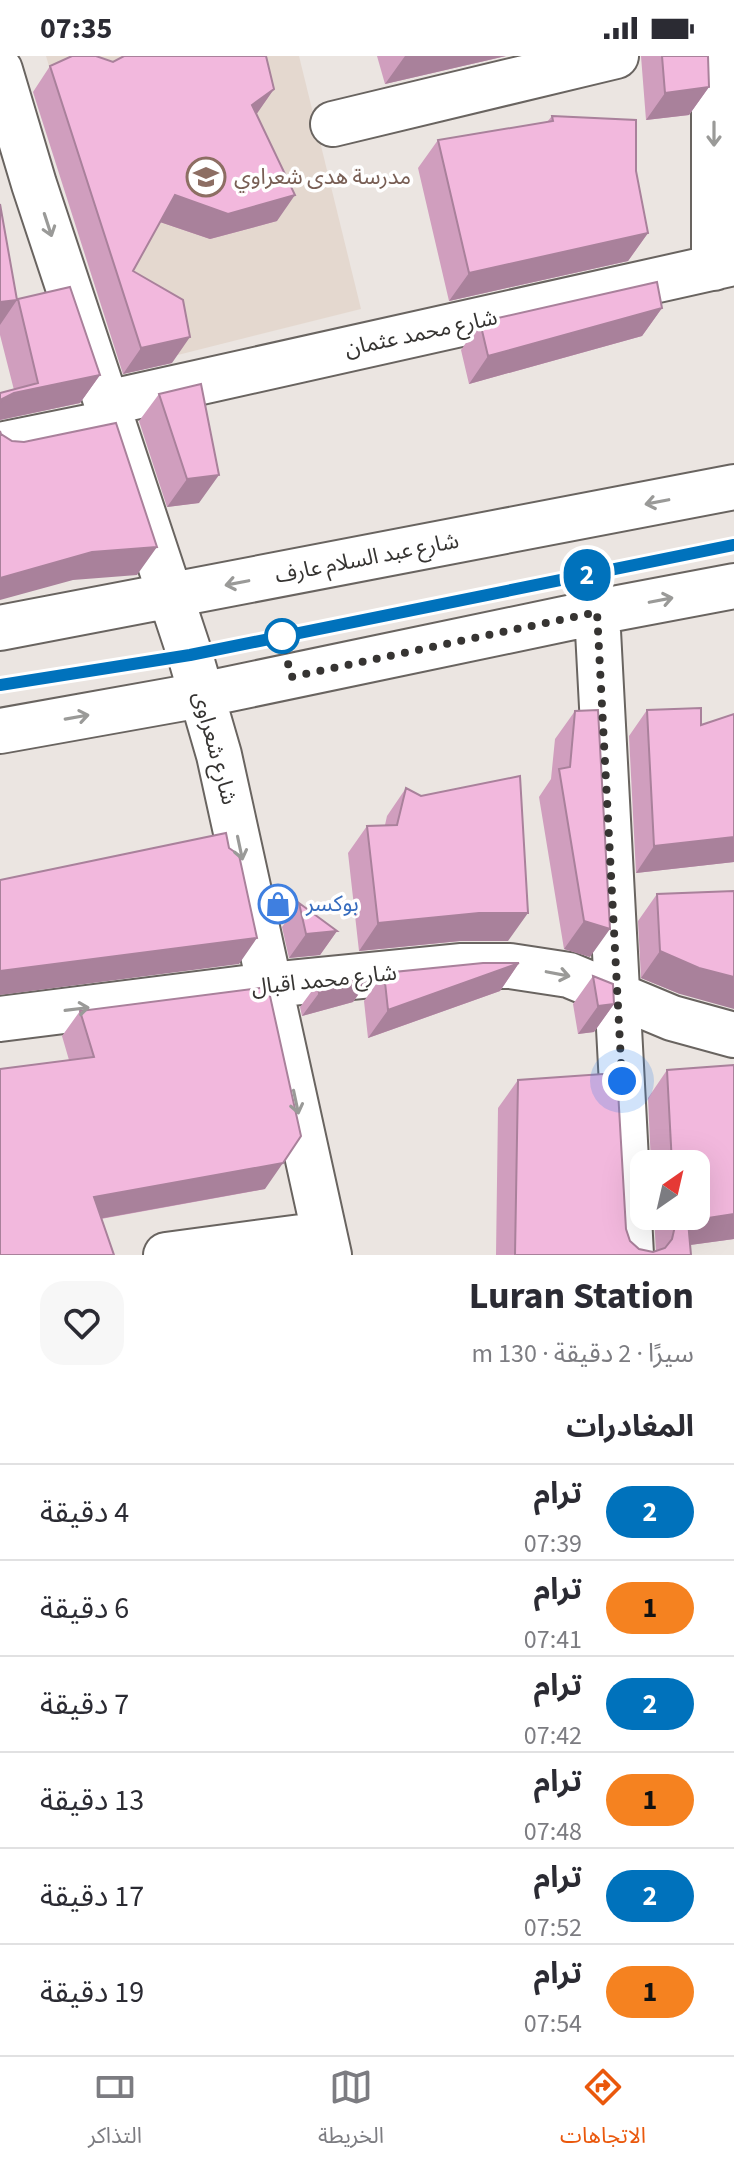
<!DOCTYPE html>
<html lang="ar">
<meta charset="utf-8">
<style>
body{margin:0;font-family:"Source Sans 3","Noto Sans Arabic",sans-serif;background:#f7f7f7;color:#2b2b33;direction:rtl;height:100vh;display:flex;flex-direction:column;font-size:30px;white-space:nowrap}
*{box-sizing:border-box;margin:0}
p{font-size:26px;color:#7c7c81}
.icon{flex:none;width:44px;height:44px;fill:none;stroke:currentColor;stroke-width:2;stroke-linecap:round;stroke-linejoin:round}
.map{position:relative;height:1199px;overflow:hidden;direction:ltr}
.drawer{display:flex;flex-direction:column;background:#fff;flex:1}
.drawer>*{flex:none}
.badge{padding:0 16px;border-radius:26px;font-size:28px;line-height:52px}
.needle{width:52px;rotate:34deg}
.controls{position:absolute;left:630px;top:1094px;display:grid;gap:16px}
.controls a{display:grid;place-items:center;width:80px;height:80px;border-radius:16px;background:#fff;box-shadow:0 8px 32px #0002;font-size:40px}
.you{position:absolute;width:40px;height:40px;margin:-20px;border:6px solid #fff;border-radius:50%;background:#1a73e8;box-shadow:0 0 0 12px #1a73e833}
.map>.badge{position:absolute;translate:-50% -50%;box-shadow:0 0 0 4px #fff}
h2{padding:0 40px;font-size:30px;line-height:72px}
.round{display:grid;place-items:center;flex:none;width:84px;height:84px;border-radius:24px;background:#f7f7f7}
.headline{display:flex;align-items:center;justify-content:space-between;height:136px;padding:0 40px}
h1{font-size:38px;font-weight:700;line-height:60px}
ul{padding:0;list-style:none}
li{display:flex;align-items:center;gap:24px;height:96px;padding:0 40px;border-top:2px solid #e1e1e2}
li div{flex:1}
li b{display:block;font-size:30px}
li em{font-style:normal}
li .badge{min-width:88px;font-weight:700;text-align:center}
.status{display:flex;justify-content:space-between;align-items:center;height:56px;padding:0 40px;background:#fff;direction:ltr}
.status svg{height:22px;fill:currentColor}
.menu{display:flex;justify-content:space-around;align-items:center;height:112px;border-top:2px solid #e1e1e2;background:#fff;font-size:22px;color:#7c7c81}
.menu a{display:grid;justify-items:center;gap:4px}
.menu .current{color:#ea580c}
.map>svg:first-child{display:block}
</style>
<div class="status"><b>07:35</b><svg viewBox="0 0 49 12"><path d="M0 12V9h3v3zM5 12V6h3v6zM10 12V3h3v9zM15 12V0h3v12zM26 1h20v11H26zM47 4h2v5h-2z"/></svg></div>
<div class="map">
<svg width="734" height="1199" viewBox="0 0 734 1199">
<rect width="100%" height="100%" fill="#ebe5e1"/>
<path fill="#e4d8cf" d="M 46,0 L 299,0 L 361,253 L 138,309 Z"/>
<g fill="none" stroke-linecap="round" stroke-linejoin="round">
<defs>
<path id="minor" d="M 712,0 L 714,55 L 714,212
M 0,14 L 34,128 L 190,599 L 219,699 L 329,1199
M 333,68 L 616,0
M 107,347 L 734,207
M 0,389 L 113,366
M 597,556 L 631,1199
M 0,572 L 734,431
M 0,675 L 201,639 L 597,556 L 734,530
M 0,963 L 270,929 L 462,910 L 510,910 L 569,919 L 672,962 L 734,979
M 166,1199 L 324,1178"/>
</defs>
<use href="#minor" stroke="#696460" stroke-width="48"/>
<use href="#minor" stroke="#fff" stroke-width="44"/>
</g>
<path fill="#d09ebe" d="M 377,0 L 506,0 L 385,28 Z
M 641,0 L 708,0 L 709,31 L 689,59 L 646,64 Z
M 113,6 L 274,33 L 256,58 L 277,165 L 210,183 L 160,166 L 133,215 L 172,307 L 123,318 L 33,36 L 50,10 Z
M 552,60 L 636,115 L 648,177 L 628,205 L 449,245 L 418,112 L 438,84 L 547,66 Z
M 0,148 L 17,244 L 18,243 L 100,319 L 80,347 L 0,364 L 0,337 L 14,334 L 0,279 Z
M 662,252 L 642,280 L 469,328 L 461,294 L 480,266 Z
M 159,338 L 199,447 L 167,451 L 139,365 Z
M 647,654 L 701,669 L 734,806 L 636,817 L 629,680 Z
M 575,655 L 590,901 L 564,893 L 539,741 L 551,723 L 555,683 Z
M 406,732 L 508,885 L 460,885 L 359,895 L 348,797 L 367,770 L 385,769 L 387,760 Z
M 657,838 L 680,938 L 641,922 L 638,865 Z
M 299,847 L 337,875 L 320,899 L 289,902 L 282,871 Z
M 519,907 L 500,935 L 368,982 L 364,945 L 384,917 Z
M 593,920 L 614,948 L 594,976 L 578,978 L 573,948 Z
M 370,922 L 353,946 L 302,960 L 300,951 L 317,928 Z
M 80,955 L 265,1133 L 101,1163 L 0,1199 L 69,1004 L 62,980 Z
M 667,1014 L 734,1183 L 690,1189 L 691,1199 L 496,1199 L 498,1052 L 518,1024 L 626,1173 L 630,1185 L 639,1193 L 653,1196 L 656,1195 L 654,1160 L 696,1160 L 696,1108 L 651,1108 L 648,1042 Z"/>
<path fill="#a9819b" d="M 405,0 L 506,0 L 385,28 Z
M 709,31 L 689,59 L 646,64 L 665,37 Z
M 274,33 L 256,59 L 252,49 Z
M 175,139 L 295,139 L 277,165 L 210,183 L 157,165 Z
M 648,177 L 628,205 L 449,245 L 469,217 Z
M 17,244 L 0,269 L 0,246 Z
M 662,252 L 642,280 L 469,328 L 488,300 Z
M 190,281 L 172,307 L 123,318 L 141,292 Z
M 100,319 L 80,347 L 0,364 L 0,346 L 2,343 L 14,337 Z
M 219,419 L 199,447 L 167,451 L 187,423 Z
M 157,491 L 137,519 L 73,524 L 0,544 L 0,522 L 92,496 Z
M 734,781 L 734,806 L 636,817 L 654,790 Z
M 479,857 L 528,857 L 508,885 L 460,885 L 359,895 L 378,867 Z
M 584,865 L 610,873 L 590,901 L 564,893 Z
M 337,875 L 320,899 L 289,902 L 306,878 Z
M 257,882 L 239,908 L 0,939 L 0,915 Z
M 660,895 L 734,921 L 734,953 L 680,938 L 641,922 Z
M 519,907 L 500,935 L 368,982 L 388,954 Z
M 370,922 L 353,946 L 302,960 L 319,937 Z
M 614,948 L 594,976 L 578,978 L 598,950 Z
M 283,1107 L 265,1133 L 76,1167 L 94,1141 Z
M 734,1158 L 734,1183 L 668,1192 L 688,1165 Z"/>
<path fill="#f2b8dd" stroke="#a9819b" stroke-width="2" d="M 72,0 L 96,0 L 113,6 L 124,0 L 266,0 L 274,33 L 252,49 L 295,139 L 228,158 L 175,139 L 133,215 L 183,244 L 190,281 L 141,292 L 50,10 Z
M 662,0 L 708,0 L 709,31 L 665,37 Z
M 552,60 L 636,64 L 636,115 L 648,177 L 469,217 L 438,84 L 553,65 Z
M 0,148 L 17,244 L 0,246 Z
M 657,226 L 662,252 L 488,300 L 480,266 Z
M 70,231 L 100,319 L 14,337 L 2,343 L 0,347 L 0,337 L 38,327 L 18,243 Z
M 201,328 L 219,419 L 187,423 L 159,338 Z
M 116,367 L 157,491 L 92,496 L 0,522 L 0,375 L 1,378 L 12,385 L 24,386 Z
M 701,652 L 701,669 L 734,658 L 734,781 L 654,790 L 647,654 Z
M 598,654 L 610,873 L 584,865 L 559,713 L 570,711 L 575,655 Z
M 520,720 L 528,857 L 479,857 L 378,867 L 367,770 L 397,769 L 406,732 L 421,740 Z
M 226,777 L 229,792 L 239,799 L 257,882 L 0,915 L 0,824 Z
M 734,835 L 734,921 L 699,912 L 660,895 L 657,838 Z
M 299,847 L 337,875 L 306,878 Z
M 483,907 L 519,907 L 388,954 L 384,917 Z
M 593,920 L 613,928 L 614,948 L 598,950 Z
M 370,922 L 319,937 L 317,928 Z
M 268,931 L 301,1080 L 283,1107 L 94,1141 L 114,1199 L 0,1199 L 0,1013 L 94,1001 L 80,955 Z
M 734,1009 L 734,1158 L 688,1165 L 691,1199 L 515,1199 L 518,1024 L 617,1017 L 626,1173 L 630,1185 L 639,1193 L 653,1196 L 665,1192 L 672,1183 L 675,1170 L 675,1160 L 696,1160 L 696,1108 L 672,1108 L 667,1014 Z"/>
<defs><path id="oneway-shaft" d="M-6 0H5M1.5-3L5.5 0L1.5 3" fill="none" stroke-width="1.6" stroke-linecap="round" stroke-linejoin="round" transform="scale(2)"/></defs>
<g stroke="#9a9a98">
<use href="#oneway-shaft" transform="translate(714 78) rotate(90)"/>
<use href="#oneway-shaft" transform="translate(48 169) rotate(72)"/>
<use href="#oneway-shaft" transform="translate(657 446) rotate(169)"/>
<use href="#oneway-shaft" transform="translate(237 527) rotate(169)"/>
<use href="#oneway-shaft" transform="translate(661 544) rotate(-11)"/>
<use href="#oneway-shaft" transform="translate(77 661) rotate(-10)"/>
<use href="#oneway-shaft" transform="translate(240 792) rotate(78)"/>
<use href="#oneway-shaft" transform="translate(558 918) rotate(11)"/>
<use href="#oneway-shaft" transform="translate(77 953) rotate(-7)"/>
<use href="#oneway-shaft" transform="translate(296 1046) rotate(78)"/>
</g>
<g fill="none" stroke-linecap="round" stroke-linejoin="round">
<defs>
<path id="line" d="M 0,629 L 190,599 L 734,489"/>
</defs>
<use href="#line" stroke="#fff" stroke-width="18"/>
<use href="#line" stroke="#0072bc" stroke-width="12"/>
<path stroke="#363432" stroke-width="8" stroke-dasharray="0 14.4" d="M 282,580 L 291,621 L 597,556 L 622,1025"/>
</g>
<defs>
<symbol id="school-ring" viewBox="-11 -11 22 22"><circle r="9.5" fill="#fff" stroke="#8d6e63" stroke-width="1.5"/><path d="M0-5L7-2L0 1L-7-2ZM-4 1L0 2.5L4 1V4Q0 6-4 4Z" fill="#8d6e63"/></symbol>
<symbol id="shop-ring" viewBox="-11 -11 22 22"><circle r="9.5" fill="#fff" stroke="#3f7fe0" stroke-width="1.5"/><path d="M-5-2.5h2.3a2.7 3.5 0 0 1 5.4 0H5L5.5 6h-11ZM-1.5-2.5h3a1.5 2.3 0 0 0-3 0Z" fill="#3f7fe0"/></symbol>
</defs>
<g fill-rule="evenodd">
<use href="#school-ring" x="184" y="99" width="44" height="44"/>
<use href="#shop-ring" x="256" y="826" width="44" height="44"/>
</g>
<circle fill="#fff" stroke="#0072bc" stroke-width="4" cx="282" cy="580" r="16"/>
<g text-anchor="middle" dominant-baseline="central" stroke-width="7" stroke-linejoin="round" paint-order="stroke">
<g font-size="22" fill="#785e54" stroke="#fff" text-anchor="start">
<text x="234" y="121">مدرسة هدى شعراوي</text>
</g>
<g font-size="22" fill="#363432" stroke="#fff">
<text transform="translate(421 277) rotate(-12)">شارع محمد عثمان</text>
<text transform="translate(367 502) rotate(-11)">شارع عبد السلام عارف</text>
<text transform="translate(215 692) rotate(75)">شارع شعراوى</text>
<text transform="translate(324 924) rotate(-6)">شارع محمد اقبال</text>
</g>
<g font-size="22" fill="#366cbe" stroke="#fff" text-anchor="start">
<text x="306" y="848">بوكسر</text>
</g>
</g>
</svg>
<div class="controls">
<a><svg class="needle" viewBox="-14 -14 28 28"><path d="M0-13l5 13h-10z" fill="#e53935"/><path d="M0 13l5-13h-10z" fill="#7c7c81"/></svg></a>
</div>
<div class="you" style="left:622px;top:1025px"></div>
<b class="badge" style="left:587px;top:519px;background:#0072bc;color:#fff">2</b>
</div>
<section class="drawer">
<div class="headline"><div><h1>Luran Station</h1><p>سيرًا · 2 دقيقة · 130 m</p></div><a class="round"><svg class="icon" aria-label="heart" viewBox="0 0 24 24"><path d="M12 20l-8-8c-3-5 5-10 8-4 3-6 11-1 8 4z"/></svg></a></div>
<h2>المغادرات</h2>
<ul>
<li><span class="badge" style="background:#0072bc;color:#fff">2</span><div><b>ترام</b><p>07:39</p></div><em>4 دقيقة</em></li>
<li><span class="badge" style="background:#f58220;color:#111">1</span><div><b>ترام</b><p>07:41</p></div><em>6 دقيقة</em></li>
<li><span class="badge" style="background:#0072bc;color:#fff">2</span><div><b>ترام</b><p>07:42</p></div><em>7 دقيقة</em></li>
<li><span class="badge" style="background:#f58220;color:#111">1</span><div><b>ترام</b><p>07:48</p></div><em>13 دقيقة</em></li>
<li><span class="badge" style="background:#0072bc;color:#fff">2</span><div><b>ترام</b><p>07:52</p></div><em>17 دقيقة</em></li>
<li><span class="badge" style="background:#f58220;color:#111">1</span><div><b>ترام</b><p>07:54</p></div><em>19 دقيقة</em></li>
</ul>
</section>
<nav class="menu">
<a class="current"><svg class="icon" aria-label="directions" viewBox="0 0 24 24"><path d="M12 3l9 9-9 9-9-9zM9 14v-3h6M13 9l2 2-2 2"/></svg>الاتجاهات</a>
<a><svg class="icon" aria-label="map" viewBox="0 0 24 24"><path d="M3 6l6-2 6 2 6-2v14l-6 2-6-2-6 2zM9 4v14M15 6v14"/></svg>الخريطة</a>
<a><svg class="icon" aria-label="tickets" viewBox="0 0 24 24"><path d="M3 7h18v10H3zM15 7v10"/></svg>التذاكر</a>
</nav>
